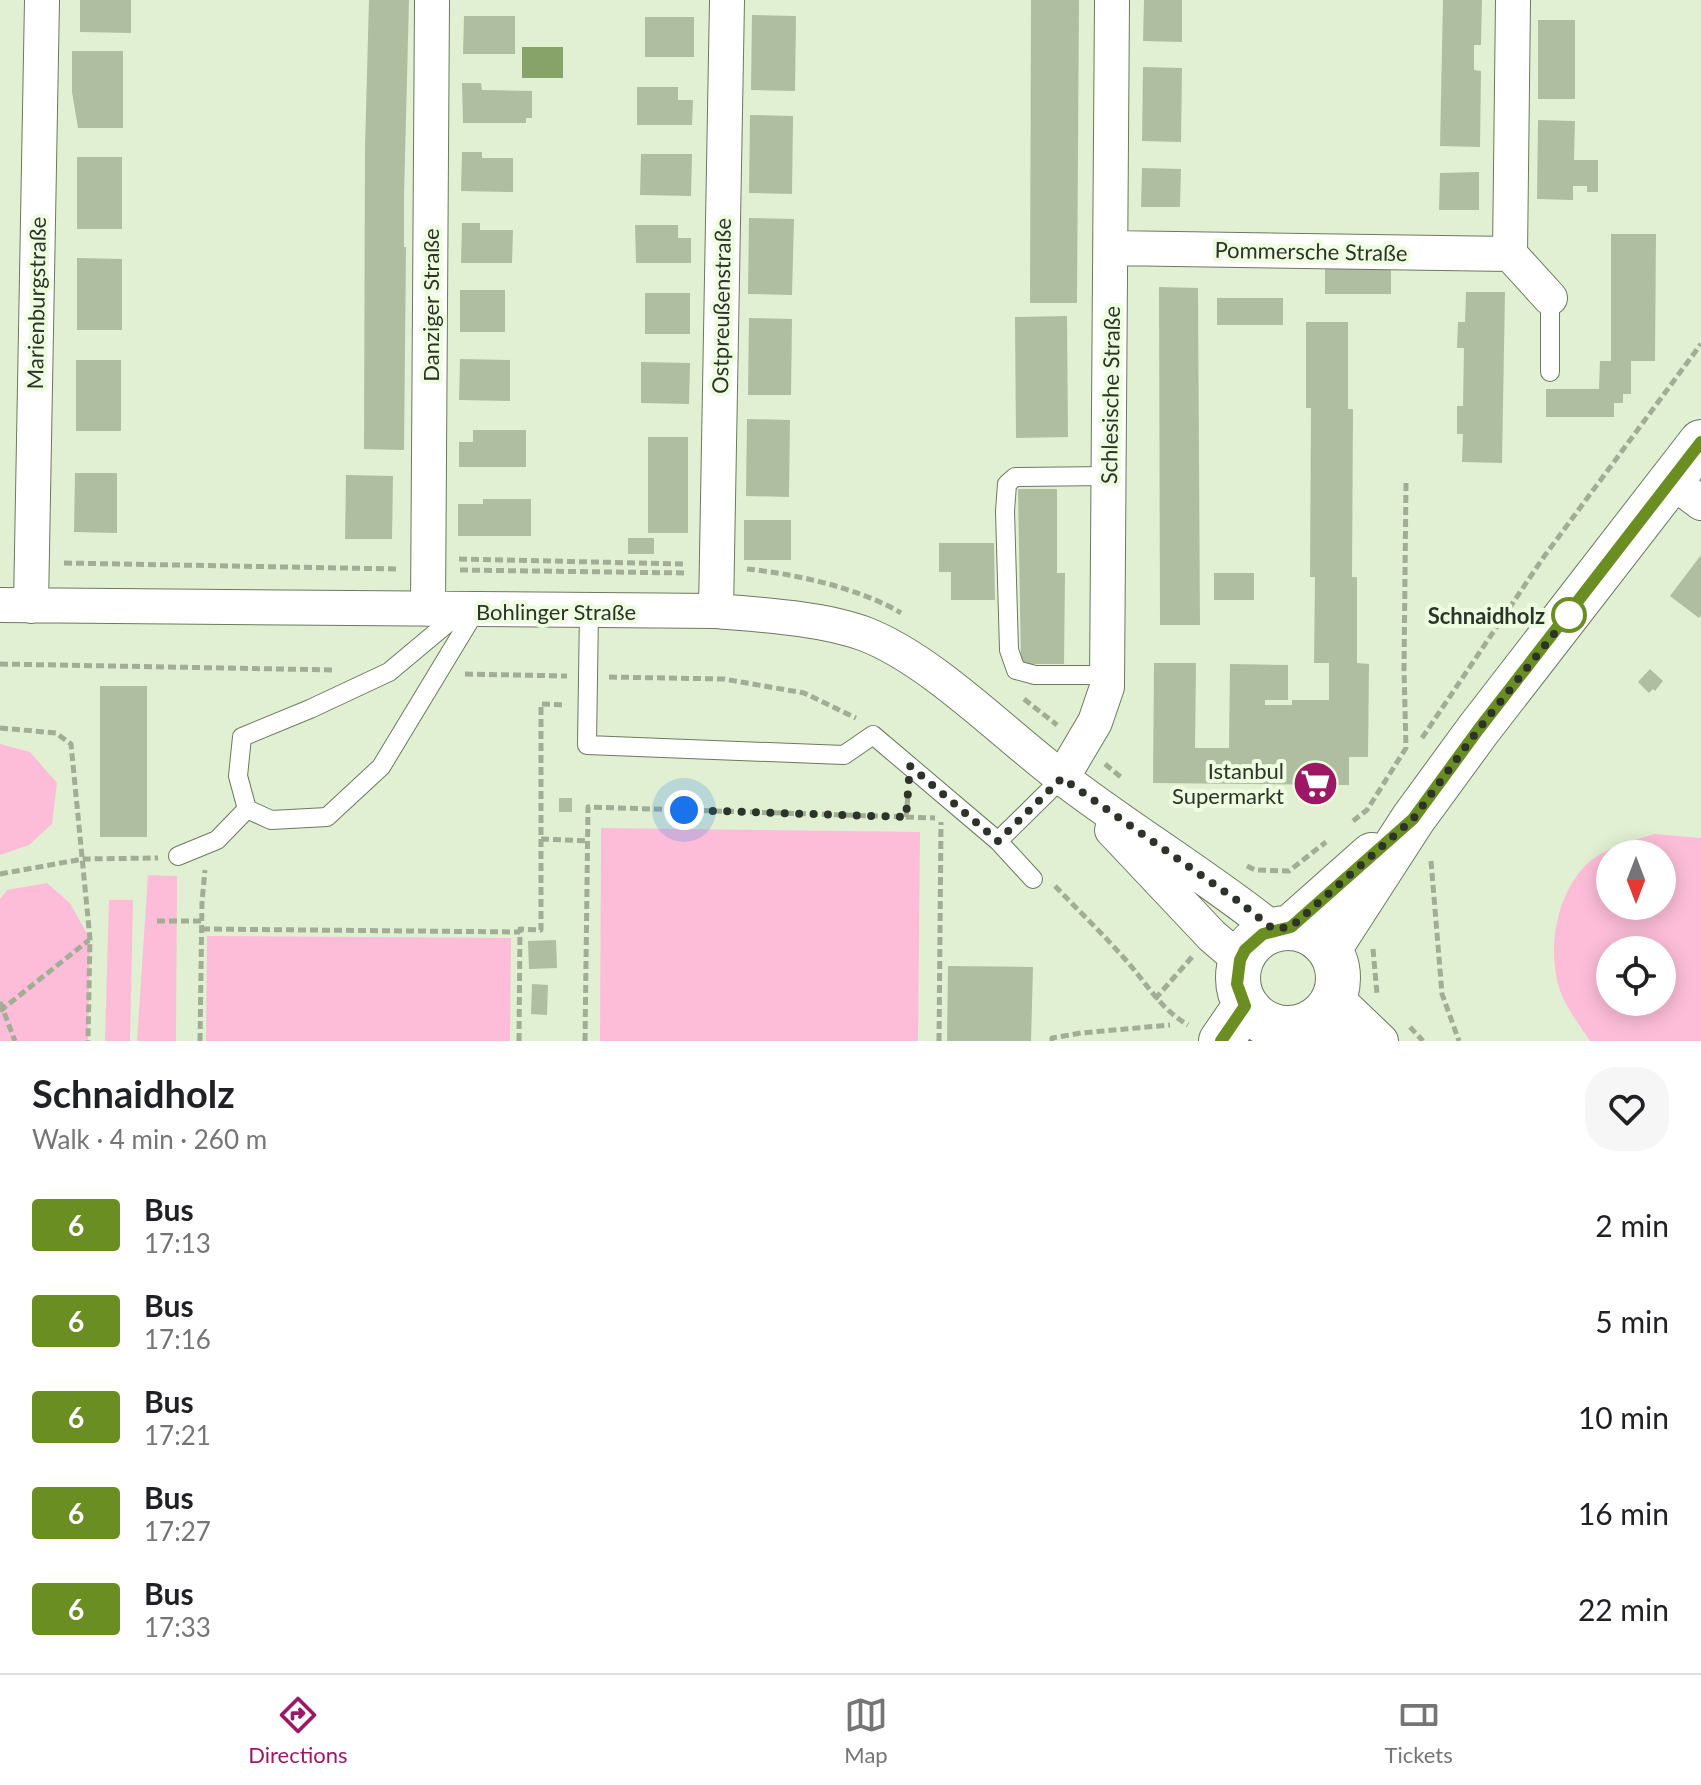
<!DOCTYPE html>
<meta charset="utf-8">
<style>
body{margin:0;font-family:Lato,sans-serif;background:#f6f6f6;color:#202124;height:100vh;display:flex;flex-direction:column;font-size:30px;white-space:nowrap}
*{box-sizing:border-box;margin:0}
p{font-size:26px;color:#757577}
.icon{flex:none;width:44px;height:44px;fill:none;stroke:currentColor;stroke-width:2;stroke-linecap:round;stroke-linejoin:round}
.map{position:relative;height:1041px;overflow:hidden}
.panel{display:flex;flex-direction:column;background:#fff;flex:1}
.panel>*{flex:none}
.badge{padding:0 16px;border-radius:6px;font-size:28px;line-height:52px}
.needle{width:52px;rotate:180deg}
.tools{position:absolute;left:1596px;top:840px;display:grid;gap:16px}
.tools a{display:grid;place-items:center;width:80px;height:80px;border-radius:50%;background:#fff;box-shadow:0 4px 20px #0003;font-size:40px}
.you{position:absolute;width:40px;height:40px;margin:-20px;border:6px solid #fff;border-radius:50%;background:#1a73e8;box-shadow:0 0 0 12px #1a73e833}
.map>.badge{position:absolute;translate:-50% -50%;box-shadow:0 0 0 4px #fff}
.round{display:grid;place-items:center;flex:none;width:84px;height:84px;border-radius:32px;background:#f6f6f6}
.overview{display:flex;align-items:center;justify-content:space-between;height:136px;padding:0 32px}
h1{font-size:38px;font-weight:700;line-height:60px}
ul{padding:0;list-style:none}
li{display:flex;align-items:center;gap:24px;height:96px;padding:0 32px}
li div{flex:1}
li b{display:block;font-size:30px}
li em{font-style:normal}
li .badge{min-width:88px;font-weight:700;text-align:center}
.tabs{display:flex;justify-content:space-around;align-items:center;height:112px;border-top:2px solid #e0e0e0;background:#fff;font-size:22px;color:#757577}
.tabs a{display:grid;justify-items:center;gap:4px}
.tabs .selected{color:#9e1766}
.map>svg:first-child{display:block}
</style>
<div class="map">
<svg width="1701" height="1041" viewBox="0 0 1701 1041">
<rect width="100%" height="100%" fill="#e1f0d2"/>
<path fill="#fdbdd8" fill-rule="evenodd" d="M 0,744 L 30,752 L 57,783 L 52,824 L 29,845 L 0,855 Z
M 601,828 L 920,832 L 918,1041 L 600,1041 Z
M 1654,834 L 1701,838 L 1701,1041 L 1590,1041 C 1582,1029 1573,1017 1566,1004 C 1544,963 1553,898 1586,865 C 1603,848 1632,841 1654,834 ZM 1610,854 L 1662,854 L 1662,906 L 1610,906 ZM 1610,950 L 1662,950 L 1662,1002 L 1610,1002 Z
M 148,875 L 177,876 L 176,1041 L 137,1041 Z
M 47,883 L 70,903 L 90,939 L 88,1041 L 0,1041 L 0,899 L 7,890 Z
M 109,900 L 133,900 L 130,1041 L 105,1041 Z
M 207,936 L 511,938 L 510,1041 L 206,1041 Z"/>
<path fill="#87a369" d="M 522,47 L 563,47 L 563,78 L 522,78 Z"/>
<path fill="#afbda1" d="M 80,0 L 131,0 L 131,33 L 80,32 Z
M 369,0 L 409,0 L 404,197 L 404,247 L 406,247 L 404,450 L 364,449 L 365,147 Z
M 1031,0 L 1079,0 L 1077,303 L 1030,303 Z
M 1144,0 L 1182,0 L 1182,42 L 1143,41 Z
M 1443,0 L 1482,0 L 1481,45 L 1474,45 L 1474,70 L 1481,71 L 1480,147 L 1440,146 Z
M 752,15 L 796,16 L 795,91 L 751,90 Z
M 464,16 L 515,16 L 515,54 L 463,54 Z
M 645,17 L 694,17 L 694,57 L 645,57 Z
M 1538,20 L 1575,20 L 1575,99 L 1538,99 Z
M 72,51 L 123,51 L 123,128 L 78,128 L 72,92 Z
M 1143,67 L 1182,68 L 1181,142 L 1142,141 Z
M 462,83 L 481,83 L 482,90 L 532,91 L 532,118 L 526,118 L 526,123 L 463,123 Z
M 637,87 L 678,87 L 678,100 L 693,100 L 692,125 L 637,125 Z
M 750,115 L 793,116 L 792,194 L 749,193 Z
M 1538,120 L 1575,121 L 1574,160 L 1598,160 L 1598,192 L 1587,192 L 1587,186 L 1573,186 L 1573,200 L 1537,199 Z
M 462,152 L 482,152 L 482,158 L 513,158 L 513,192 L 461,191 Z
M 641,154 L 692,154 L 691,196 L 640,195 Z
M 77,157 L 122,157 L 122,229 L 77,229 Z
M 1142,168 L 1181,169 L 1180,207 L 1141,207 Z
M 1479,172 L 1479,210 L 1439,210 L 1440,173 Z
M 749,218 L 794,219 L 792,295 L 748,294 Z
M 462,223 L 480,223 L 480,230 L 513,230 L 512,263 L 461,263 Z
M 635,225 L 678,225 L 678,238 L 691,238 L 691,263 L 636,263 Z
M 1611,234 L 1656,234 L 1655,361 L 1631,361 L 1631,394 L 1623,394 L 1623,403 L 1614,403 L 1614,417 L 1546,417 L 1546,389 L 1599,389 L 1600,361 L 1611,361 Z
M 77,258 L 122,259 L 122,330 L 77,330 Z
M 1325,268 L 1391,268 L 1391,294 L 1325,294 Z
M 1159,287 L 1198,288 L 1200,625 L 1160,625 Z
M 460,290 L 505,290 L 505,332 L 460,332 Z
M 1466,292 L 1505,292 L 1502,463 L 1462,462 L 1463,434 L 1457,434 L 1457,406 L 1463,406 L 1464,348 L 1457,348 L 1458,322 L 1465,322 Z
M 645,293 L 690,293 L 690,334 L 645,334 Z
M 1217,298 L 1283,298 L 1283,325 L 1217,325 Z
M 1067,316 L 1068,437 L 1016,438 L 1015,317 Z
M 749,318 L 792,319 L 791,395 L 748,395 Z
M 1306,322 L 1348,322 L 1348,409 L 1353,409 L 1352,577 L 1357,577 L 1357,663 L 1369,664 L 1368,757 L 1349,757 L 1349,785 L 1153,783 L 1154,663 L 1196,663 L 1195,748 L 1229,748 L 1230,664 L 1288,665 L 1288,700 L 1265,700 L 1265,705 L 1292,705 L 1292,700 L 1329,700 L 1329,663 L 1314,663 L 1315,577 L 1310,577 L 1311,408 L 1306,408 Z
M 460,359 L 510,360 L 510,401 L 459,400 Z
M 76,360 L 121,360 L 121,431 L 76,431 Z
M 641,362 L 690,363 L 689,404 L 641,403 Z
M 747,419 L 790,420 L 789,497 L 746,496 Z
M 473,430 L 526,430 L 526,467 L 459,467 L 459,442 L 473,442 Z
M 648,437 L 688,437 L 688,533 L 648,533 Z
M 75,473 L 117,473 L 117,533 L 74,532 Z
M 346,475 L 393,476 L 392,539 L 345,539 Z
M 1018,489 L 1057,489 L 1057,573 L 1065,573 L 1064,664 L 1021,664 Z
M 483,499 L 531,499 L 531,536 L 458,536 L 458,504 L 483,504 Z
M 744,520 L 791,520 L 791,560 L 744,560 Z
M 628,538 L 654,538 L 654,554 L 628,554 Z
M 939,543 L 994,543 L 995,600 L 951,600 L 951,572 L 939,572 Z
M 1701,555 L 1701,615 L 1699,618 L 1670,596 Z
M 1214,573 L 1254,573 L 1254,600 L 1214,600 Z
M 1650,669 L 1663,681 L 1655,691 L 1653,689 L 1649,693 L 1638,682 Z
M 100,686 L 147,686 L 147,837 L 100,837 Z
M 559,798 L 572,798 L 572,812 L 559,812 Z
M 556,940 L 557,968 L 529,969 L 528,941 Z
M 948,966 L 1033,967 L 1031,1041 L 947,1041 Z
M 532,984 L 548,985 L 547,1015 L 531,1014 Z"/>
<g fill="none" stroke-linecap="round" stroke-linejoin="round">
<defs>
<path id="service" d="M 1550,298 L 1550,372
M 462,611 L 389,672 L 310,709 L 242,737 L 238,776 L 247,809 L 271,820 L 327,817 L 381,767 L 476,610
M 589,611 L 587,745 L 844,755 L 873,735 L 998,841 L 1033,879
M 1107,675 L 1035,675 L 1016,670 L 1009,650 L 1005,511 L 1007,484 L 1015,477 L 1109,476
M 998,841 L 1062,778
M 178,856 L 217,840 L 247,809"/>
<path id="minor" d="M 1111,248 L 1510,254 L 1513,0
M 1510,254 L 1550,298
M 1672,481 L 1701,503
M 0,605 L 716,611 C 762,615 822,618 865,634 C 932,660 1003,733 1061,777 C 1130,830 1205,875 1273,929
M 31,606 L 42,0
M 428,609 L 432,0
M 716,611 L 727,0
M 1062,778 L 1095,722 L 1107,687 L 1112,0
M 1112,830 L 1212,936 L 1240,960
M 1335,997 L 1381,1041
M 1313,1022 L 1342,1041"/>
<path id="tertiary" d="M 1291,927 L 1372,855
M1238 978a50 50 0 1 1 100 0a50 50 0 1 1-100 0Z
M 1329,949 L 1413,819 L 1478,730 L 1701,442
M 1221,1041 L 1245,1006"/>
</defs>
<use href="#service" stroke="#6c795f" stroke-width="20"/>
<use href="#minor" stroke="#6c795f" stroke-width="36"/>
<use href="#tertiary" stroke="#6c795f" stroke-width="46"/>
<path stroke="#a2ad96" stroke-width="5" stroke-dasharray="8 4" stroke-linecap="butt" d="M 459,559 L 685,564
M 64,563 L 398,569
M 747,569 C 796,574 859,588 901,613
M 460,570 L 686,573
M 0,664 L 335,670
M 465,674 L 567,676
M 609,677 L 724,679 L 804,693 L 856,718
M 1024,699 L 1057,725
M 0,728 L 56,733 L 71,744 L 90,939 L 88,1041
M 1422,738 L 1543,558 L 1701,344
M 1105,764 L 1122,778
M 906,817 L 935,818
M 1353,821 L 1367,810 L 1406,748 L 1404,669 L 1406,481
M 541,839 L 588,841
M 1431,861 L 1442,994 L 1459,1041
M 1247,866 L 1255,870 L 1289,871 L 1326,842
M 0,874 L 83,859 L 158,858
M 1055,886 C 1078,910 1102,933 1124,958 C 1146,982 1159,1008 1188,1025
M 157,921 L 202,921
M 202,929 L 520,932
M 1373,949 L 1377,994
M 1155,999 L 1192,957
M 0,1002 L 15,1041
M 0,1011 L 89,940
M 1410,1027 L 1423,1041
M 200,1041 L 202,902 L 205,870
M 519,1041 L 520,929 L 541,930 L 541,704 L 566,705
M 585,1041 L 588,807 L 906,817 L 908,795
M 939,1041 L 941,822
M 1052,1041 L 1052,1038 L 1081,1033 L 1170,1025"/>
<use href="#service" stroke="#fff" stroke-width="18"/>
<use href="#minor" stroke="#fff" stroke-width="34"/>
<use href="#tertiary" stroke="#fff" stroke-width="44"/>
</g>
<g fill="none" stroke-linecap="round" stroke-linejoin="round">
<defs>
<path id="line" d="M 1221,1041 L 1245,1006 L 1237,984 L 1240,960 L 1245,950 L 1263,934 L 1291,927 L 1413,819 L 1478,730 L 1701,442"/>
</defs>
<use href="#line" stroke="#fff" stroke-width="18"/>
<use href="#line" stroke="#6b8e23" stroke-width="12"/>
<path stroke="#2d3328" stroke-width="8" stroke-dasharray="0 14.4" d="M 684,810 L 906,817 L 910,766 L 998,841 L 1062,778 L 1238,901 L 1273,929 L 1291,927 L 1413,819 L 1478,730 L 1576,606 L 1569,615"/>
</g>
<defs>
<symbol id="supermarket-disc" viewBox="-11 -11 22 22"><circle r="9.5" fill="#9e1766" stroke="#eefddf"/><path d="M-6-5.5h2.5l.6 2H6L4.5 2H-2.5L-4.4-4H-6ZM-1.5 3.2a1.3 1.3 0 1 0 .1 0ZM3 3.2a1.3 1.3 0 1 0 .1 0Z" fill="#fff"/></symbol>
</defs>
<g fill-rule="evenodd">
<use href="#supermarket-disc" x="1290" y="758" width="51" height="51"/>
</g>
<circle fill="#fff" stroke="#6b8e23" stroke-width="4" cx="1569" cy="615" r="16"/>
<g text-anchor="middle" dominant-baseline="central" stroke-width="8" stroke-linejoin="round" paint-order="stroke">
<g font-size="22" fill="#2d3328" stroke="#eefddf">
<text transform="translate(1311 251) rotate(1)">Pommersche Straße</text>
<text transform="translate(36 303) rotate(-89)">Marienburgstraße</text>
<text transform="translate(430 305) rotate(-90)">Danziger Straße</text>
<text transform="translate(721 306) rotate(-89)">Ostpreußenstraße</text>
<text transform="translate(1110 395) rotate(-89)">Schlesische Straße</text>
<text x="556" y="611">Bohlinger Straße</text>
</g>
<g font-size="22" font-weight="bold" fill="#2d3328" stroke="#eefddf" text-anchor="end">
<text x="1545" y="615">Schnaidholz</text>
</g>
<g font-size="22" fill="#2d3328" stroke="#eefddf" text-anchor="end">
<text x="1284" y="770">Istanbul<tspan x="1284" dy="25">Supermarkt</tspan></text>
</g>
</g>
</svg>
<div class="tools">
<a><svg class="needle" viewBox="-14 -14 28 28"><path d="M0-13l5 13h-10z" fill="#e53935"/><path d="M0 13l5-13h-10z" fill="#757577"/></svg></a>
<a><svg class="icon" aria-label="locate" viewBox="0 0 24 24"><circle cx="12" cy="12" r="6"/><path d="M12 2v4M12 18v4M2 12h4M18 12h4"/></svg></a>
</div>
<div class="you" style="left:684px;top:810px"></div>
</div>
<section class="panel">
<div class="overview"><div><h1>Schnaidholz</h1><p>Walk · 4 min · 260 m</p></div><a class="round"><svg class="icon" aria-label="heart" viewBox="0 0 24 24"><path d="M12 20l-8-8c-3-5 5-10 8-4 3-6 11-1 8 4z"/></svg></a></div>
<ul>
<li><span class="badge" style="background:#6b8e23;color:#fff">6</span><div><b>Bus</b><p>17:13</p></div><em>2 min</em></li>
<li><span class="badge" style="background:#6b8e23;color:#fff">6</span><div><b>Bus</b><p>17:16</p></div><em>5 min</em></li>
<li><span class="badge" style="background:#6b8e23;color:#fff">6</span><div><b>Bus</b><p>17:21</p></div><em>10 min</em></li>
<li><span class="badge" style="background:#6b8e23;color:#fff">6</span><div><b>Bus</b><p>17:27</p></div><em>16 min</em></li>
<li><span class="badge" style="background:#6b8e23;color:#fff">6</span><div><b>Bus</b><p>17:33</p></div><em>22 min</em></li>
</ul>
</section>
<nav class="tabs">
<a class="selected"><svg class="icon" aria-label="directions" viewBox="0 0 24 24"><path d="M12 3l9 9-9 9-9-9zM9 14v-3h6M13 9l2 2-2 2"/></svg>Directions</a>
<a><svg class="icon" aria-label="map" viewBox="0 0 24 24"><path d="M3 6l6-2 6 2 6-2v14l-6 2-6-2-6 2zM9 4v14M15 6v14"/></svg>Map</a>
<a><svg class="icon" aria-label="tickets" viewBox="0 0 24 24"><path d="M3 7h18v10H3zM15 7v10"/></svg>Tickets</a>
</nav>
